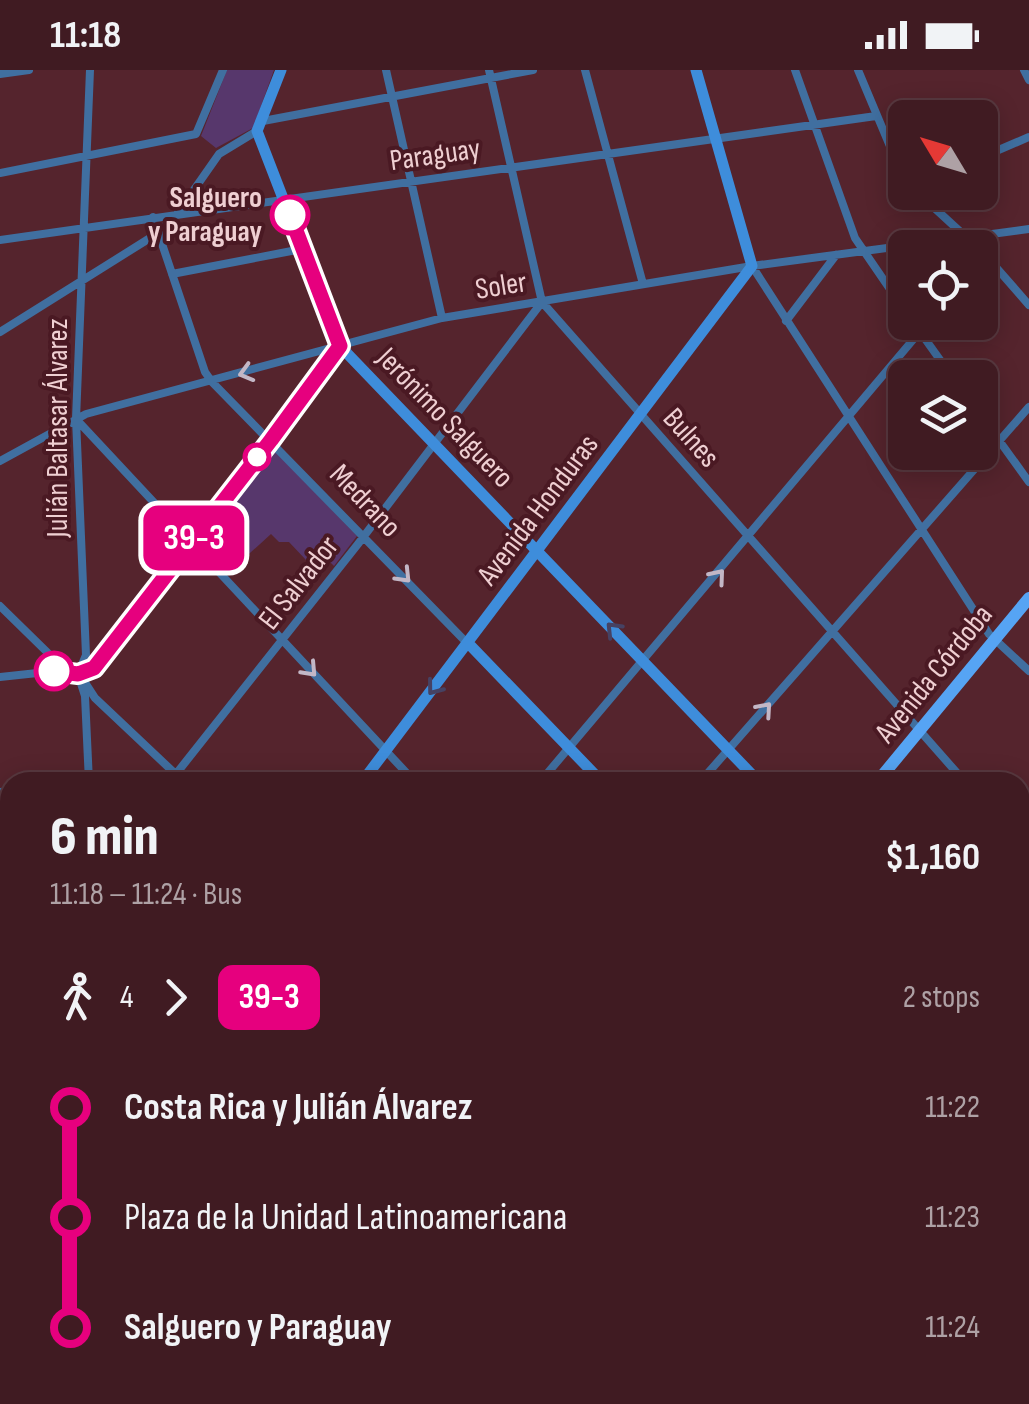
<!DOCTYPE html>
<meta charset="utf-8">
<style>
body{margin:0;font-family:"Sofia Sans Condensed",sans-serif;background:#47242a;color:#f1f3f6;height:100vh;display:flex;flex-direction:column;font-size:38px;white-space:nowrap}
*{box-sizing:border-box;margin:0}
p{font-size:32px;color:#aea1a5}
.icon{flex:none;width:55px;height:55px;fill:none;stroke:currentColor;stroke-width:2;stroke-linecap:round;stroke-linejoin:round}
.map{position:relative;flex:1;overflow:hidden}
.side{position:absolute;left:0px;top:702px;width:1030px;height:632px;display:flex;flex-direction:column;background:#401b22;border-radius:30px 30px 0 0;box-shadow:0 5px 25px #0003,0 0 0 2px #593940}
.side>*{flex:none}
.badge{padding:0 20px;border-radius:15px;font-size:35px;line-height:65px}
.needle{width:65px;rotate:308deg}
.fabs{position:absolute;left:888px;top:30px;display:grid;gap:20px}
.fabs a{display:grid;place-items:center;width:110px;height:110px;border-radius:15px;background:#401b22;box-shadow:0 5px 25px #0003,0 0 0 2px #593940;font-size:50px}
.map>.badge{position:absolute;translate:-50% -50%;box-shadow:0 0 0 5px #fff}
.legs{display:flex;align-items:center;gap:15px;height:110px;padding:0 50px;font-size:32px}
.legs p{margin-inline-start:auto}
.overview{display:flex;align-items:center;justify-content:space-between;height:170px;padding:0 50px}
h1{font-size:55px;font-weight:800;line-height:75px}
ul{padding:0 50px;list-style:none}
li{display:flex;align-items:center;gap:35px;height:110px;font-size:38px}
li i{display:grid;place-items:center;width:15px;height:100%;margin:0 12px;background:currentColor}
li i::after{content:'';width:25px;height:25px;margin:-12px;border:8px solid;border-radius:50%;background:#401b22}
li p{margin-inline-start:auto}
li:first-child i{background:linear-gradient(#0000 50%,currentColor 0)}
li:last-child i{background:linear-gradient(currentColor 50%,#0000 0)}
.status{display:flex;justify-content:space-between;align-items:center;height:70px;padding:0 50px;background:#401b22;direction:ltr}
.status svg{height:28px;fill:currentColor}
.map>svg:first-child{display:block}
</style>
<div class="status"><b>11:18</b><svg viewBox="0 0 49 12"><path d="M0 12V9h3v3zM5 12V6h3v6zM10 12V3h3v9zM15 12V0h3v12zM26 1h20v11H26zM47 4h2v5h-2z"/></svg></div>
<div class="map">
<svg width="1029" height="1334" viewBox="0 0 1029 1334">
<rect width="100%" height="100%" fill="#55242d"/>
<path fill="#57376c" d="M 227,0 L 274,0 L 253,58 L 216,78 L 201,66 Z
M 273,379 L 357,466 L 334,496 L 318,480 L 306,490 L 289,472 L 279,472 L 271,464 L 229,502 L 200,471 Z"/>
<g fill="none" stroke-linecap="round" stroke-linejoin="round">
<path stroke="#406fa0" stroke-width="8" d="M 386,0 L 442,248
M 489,0 L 542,232 L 965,712
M 585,0 L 643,214
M 795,0 L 855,168 L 905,241
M 858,0 L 905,112
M 1024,0 L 1029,10
M 0,4 L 29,0
M 263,51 L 533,0
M 980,88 L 1029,67
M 0,103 L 196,64 L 223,0
M 917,122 L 978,178
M 153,147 L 205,302 L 212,312 L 467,573
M 0,170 L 876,46
M 980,179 L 1029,235
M 752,196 L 989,564 L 1029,601
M 172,204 L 302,179
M 786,251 L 836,185
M 913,252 L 953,308
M 0,262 L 158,163 L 177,144 L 219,84 L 257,61
M 980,344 L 1029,412
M 76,349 L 415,712
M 0,391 L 86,344 L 442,248 L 752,196 L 1029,159
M 0,536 L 49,584 L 71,599
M 0,607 L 56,601 L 78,604 L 94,598 L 271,370 L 340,276
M 82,608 L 95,628 L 184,712
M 89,712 L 85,626 L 78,604 L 86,585 L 76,349 L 90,0
M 91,712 L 176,704 L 358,474 L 542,232
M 540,712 L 928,252
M 700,712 L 1029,337
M 0,722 L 10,721
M 1020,734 L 1029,728
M 1020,784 L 1029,797
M 1020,873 L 1029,867
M 0,947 L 10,946
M 1020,1056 L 1029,1046
M 0,1082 L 10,1080
M 0,1195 L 10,1195
M 1020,1246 L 1029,1237
M 228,1325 L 228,1334
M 412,1325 L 421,1334
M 602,1325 L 611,1334
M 803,1325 L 812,1334
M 1003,1325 L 1012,1334
M 109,1334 L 109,1325
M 578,1334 L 585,1325
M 744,1334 L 753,1325
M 932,1334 L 941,1325"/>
<path stroke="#3e8ddb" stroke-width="11" d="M 281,0 L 257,61 L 340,276 L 759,712
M 468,573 L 602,712
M 362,712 L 752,196 L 696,0
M 0,838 L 10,837
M 1020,949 L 1029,957
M 1020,1134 L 1029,1143
M 398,1334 L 404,1325"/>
<path stroke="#56a4f4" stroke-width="12" d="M 877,712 L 1029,528
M 0,1311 L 10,1308"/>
</g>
<defs><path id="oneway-chevron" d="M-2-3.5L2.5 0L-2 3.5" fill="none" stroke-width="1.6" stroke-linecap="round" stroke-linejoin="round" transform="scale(2.5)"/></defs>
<g stroke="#c3b7c6">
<use href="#oneway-chevron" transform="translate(246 303) rotate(164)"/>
<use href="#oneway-chevron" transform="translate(404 506) rotate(46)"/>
<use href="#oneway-chevron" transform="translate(718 506) rotate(-50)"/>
<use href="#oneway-chevron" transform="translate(310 600) rotate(47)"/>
<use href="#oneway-chevron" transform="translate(765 639) rotate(-49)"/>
</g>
<g stroke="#464263">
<use href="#oneway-chevron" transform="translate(613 559) rotate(-134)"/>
<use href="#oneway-chevron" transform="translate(434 618) rotate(127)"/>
</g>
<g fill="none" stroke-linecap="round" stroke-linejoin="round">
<defs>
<path id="line-1" d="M 54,601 L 78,604 L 94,598 L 271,370 L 340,276 L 290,145"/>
</defs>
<use href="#line-1" stroke="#fff" stroke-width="22"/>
<use href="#line-1" stroke="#e6007e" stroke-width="15"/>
</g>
<g fill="#fff" stroke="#e6007e" stroke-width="5">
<circle cx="290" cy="145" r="18"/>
<circle cx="257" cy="387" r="12"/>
<circle cx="54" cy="601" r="18"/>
</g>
<g text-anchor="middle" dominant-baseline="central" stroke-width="8" stroke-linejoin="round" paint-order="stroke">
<g font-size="30" fill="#efcfd2" stroke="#4a1923">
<text transform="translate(435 85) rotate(-8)">Paraguay</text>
<text transform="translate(501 216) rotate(-9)">Soler</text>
<text transform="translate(445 348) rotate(46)">Jerónimo Salguero</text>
<text transform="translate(58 358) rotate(-90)">Julián Baltasar Álvarez</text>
<text transform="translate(691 368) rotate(48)">Bulnes</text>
<text transform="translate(365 431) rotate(46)">Medrano</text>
<text transform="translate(538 440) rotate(-53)">Avenida Honduras</text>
<text transform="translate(299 513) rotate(-52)">El Salvador</text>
<text transform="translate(934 604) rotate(-51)">Avenida Córdoba</text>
</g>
<g font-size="30" font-weight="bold" fill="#efcfd2" stroke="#4a1923" text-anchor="end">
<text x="262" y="128">Salguero<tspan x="262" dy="34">y Paraguay</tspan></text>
</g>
</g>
</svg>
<div class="fabs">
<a><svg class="needle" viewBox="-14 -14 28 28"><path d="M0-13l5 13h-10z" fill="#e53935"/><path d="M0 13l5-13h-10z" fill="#aea1a5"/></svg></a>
<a><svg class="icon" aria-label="locate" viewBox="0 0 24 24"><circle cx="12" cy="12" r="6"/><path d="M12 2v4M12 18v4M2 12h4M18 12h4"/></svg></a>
<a><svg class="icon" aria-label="layers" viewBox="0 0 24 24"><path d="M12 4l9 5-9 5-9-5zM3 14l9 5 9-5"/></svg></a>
</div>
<b class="badge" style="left:194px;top:468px;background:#e6007e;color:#fff">39-3</b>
<section class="side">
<div class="overview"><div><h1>6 min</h1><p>11:18 – 11:24 · Bus</p></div><b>$1,160</b></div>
<div class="legs"><svg class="icon" aria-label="walk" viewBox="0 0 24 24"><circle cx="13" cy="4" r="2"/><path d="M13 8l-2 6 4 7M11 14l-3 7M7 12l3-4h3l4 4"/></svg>4<svg class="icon" aria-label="forward" viewBox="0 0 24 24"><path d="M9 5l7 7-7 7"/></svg><b class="badge" style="background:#e6007e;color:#fff">39-3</b><p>2 stops</p></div>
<ul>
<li><i style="color:#e6007e"></i><b>Costa Rica y Julián Álvarez</b><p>11:22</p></li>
<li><i style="color:#e6007e"></i><span>Plaza de la Unidad Latinoamericana</span><p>11:23</p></li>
<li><i style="color:#e6007e"></i><b>Salguero y Paraguay</b><p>11:24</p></li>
</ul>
</section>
</div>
